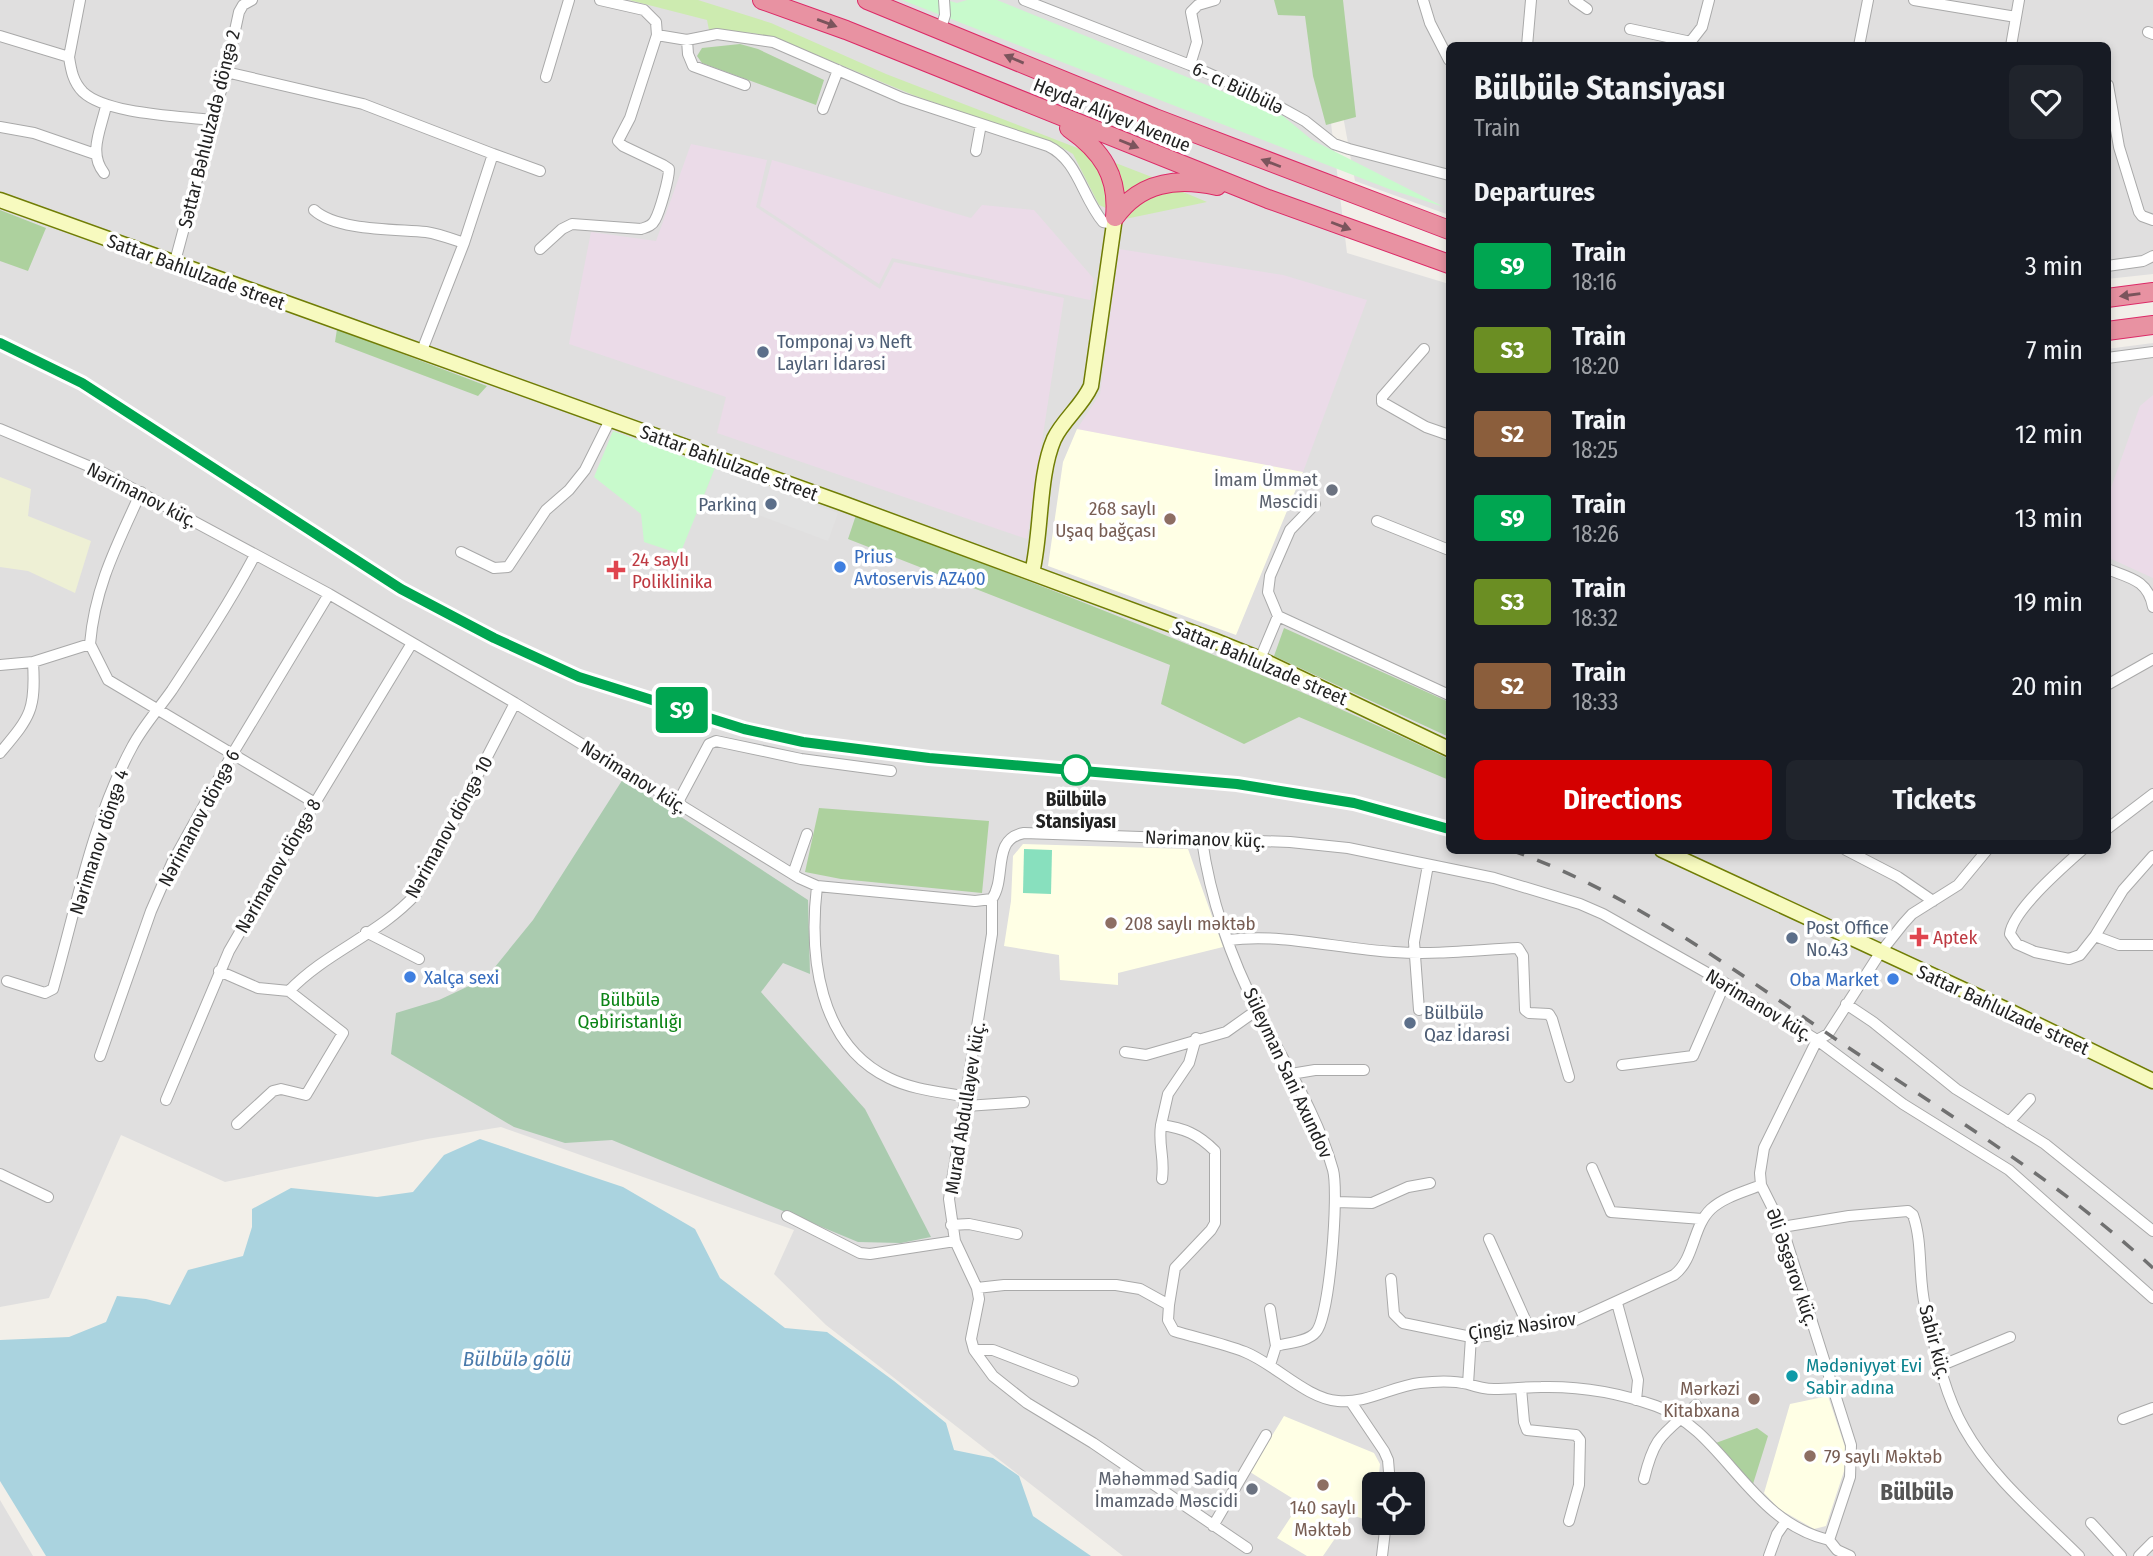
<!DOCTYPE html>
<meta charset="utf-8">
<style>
body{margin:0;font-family:"Fira Sans Condensed",sans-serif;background:#20242c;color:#f1f3f6;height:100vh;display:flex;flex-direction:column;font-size:26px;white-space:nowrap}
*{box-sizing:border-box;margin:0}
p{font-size:23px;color:#9ea1a6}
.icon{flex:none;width:38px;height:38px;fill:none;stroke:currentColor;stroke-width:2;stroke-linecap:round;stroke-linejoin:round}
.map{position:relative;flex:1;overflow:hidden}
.side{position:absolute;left:1446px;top:42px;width:665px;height:812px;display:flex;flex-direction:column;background:#171b24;border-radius:10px;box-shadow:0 4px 10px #0003}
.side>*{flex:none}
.badge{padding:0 14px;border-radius:5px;font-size:24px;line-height:46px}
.tools{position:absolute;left:1362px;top:1472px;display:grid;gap:14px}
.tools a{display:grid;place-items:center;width:63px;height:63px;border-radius:10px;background:#171b24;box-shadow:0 4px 10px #0003;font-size:35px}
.map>.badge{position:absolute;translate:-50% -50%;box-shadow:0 0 0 4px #fff}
h2{padding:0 28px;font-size:26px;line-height:63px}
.round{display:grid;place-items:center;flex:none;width:74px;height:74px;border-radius:10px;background:#20242c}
.head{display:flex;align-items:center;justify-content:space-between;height:119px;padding:0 28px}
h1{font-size:33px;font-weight:700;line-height:52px}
.cta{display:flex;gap:14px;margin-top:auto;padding:14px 28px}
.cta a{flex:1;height:80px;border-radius:10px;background:#d40000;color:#fff;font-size:28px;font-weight:700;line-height:80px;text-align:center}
.cta a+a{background:#20242c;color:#f1f3f6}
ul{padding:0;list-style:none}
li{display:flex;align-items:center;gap:21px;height:84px;padding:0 28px}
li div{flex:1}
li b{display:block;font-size:26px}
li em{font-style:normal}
li .badge{min-width:77px;font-weight:700;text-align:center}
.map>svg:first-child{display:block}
</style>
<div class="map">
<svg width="2153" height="1556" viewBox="0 0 2153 1556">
<rect width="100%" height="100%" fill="#f2efe9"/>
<path fill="#e0dfdf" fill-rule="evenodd" d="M 0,0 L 1321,0 L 1321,42 L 1347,253 L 1449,284 L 1449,850 L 2107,850 L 2107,349 L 2153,343 L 2153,1556 L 1123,1556 L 826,1325 L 774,1274 L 794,1230 L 501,1127 L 427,1139 L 225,1182 L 121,1135 L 49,1298 L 0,1307 ZM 1374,1484 L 1412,1484 L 1412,1522 L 1374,1522 Z
M 1329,0 L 2153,0 L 2153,274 L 2107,279 L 2107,46 L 1449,46 L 1449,215 L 1355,181 L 1329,40 Z
M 0,1500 L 33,1556 L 0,1556 Z"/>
<path fill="#ebdbe8" d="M 691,144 L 767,160 L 756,207 L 880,289 L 894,262 L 1064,298 L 1027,539 L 717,433 L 726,397 L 569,344 L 591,232 L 656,241 Z
M 772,160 L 971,218 L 982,205 L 1034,210 L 1094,279 L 1090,300 L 892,258 L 879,284 L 760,206 Z
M 1119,249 L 1283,275 L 1367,300 L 1303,472 L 1077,429 L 1100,394 Z
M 2153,395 L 2153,578 L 2107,557 L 2107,499 L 2140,406 Z"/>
<path fill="#ffffe5" d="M 1077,429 L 1303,472 L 1236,635 L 1048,566 L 1063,462 Z
M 1023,844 L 1188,849 L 1223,947 L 1118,973 L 1118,985 L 1060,980 L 1059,955 L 1004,946 L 1011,901 L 1013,856 Z
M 1828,1396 L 1845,1447 L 1846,1465 L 1826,1526 L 1814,1529 L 1779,1509 L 1764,1493 L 1790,1404 Z
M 1284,1416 L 1374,1453 L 1380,1464 L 1378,1484 L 1374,1484 L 1374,1522 L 1351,1515 L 1323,1556 L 1307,1556 L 1277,1538 L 1300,1503 L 1250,1472 Z"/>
<path fill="#eef0d5" d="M 0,477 L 31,489 L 28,516 L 91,541 L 75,593 L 28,571 L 0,567 Z"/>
<path fill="#cdebb0" d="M 629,0 L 698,0 L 771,23 L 886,74 L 1085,151 C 1103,164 1108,187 1106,208 L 1099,205 L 1073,154 L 1061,147 L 913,95 L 776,38 L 753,33 L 709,30 L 707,20 Z
M 1113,162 L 1157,179 L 1120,203 Z
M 1176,189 L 1207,202 L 1125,219 C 1137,197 1153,195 1176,189 Z"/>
<path fill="#add19e" d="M 1274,0 L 1343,0 L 1356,117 L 1326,125 L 1313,76 L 1305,16 L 1278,15 Z
M 740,44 L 758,49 L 824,80 L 816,105 L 702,63 L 697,56 L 702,48 Z
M 0,210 L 46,228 L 28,271 L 0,261 Z
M 337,329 L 487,386 L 478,396 L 335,342 Z
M 856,515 C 1056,591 1256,667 1449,759 L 1449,780 L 1299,717 L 1244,744 L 1161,704 L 1170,665 L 848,539 Z
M 1284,628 L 1449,702 L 1449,737 L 1274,656 Z
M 819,808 L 989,821 L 982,893 L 841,879 L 805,872 Z
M 1757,1428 L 1768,1436 L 1753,1484 L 1713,1444 Z"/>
<path fill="#aacbaf" d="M 623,779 L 808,900 L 810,974 L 783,963 L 761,992 L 865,1109 L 931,1237 L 901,1243 L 858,1242 L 612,1140 L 565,1143 L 514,1127 L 391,1054 L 396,1013 L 439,1000 L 486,978 L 533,920 Z"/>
<path fill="#c8facc" d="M 902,0 L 946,0 L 957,3 L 967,0 L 997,0 L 1283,116 L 1312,140 L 1444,207 L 1389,189 Z
M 613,431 L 715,468 L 680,554 L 644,542 L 641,514 L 594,477 Z"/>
<path fill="#88e0be" d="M 1024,849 L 1052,850 L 1051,894 L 1023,893 Z"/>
<path fill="#e2e2e2" d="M 715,468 L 838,513 L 828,541 L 705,495 Z"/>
<path fill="#aad3df" d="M 480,1139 L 623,1187 L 695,1229 L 720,1278 L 785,1328 L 827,1332 L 894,1381 L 946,1423 L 954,1450 L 993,1458 L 1019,1476 L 1033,1516 L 1091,1556 L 46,1556 L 0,1481 L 0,1340 L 69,1337 L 106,1322 L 117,1296 L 146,1299 L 170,1305 L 188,1270 L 243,1256 L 252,1227 L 252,1209 L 291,1188 L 377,1197 L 413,1192 L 444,1155 Z"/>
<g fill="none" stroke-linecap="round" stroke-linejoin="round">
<defs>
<path id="street" d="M 1024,0 L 1190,65 L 1267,100 L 1305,121 L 1334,144 L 1349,149 L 1449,175
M 1423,0 L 1430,23 L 1449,60
M 1574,0 L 1587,9
M 1914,0 L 2016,17
M 941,28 L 945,15 L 944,0
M 1630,29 L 1691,42
M 2148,32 L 2153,34
M 657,35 L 687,40 L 717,34 L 773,42 L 902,98 L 1048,146 C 1078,160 1082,197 1103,222 L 1114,224
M 0,36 L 69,57 L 80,0
M 687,40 L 688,54 L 693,66 L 745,85
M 1688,45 L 1702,27 L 1709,0
M 1527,46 L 1531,0
M 1859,46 L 1868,0
M 2011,46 L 2019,0
M 69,57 C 71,70 73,82 83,92 C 106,114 179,116 211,120
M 1190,65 L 1197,42 L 1191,12 L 1198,5 L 1215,0
M 226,72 L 363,104 L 493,154 L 464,243 L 421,353
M 546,77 L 569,0
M 2108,85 L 2119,147 L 2139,212 L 2142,216 L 2153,220
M 823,109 L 838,70
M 0,127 L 34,133 L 95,154
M 976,151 L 981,124
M 493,154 L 540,171
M 104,173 C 88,153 101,129 106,106
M 314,210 C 337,231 396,229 426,232 C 439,234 452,239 464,243
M 540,249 L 562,229 L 572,224 L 641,229 C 647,227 652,226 655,220 C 660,211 669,179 669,169 L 663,165 L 623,146 L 618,141 L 630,118 L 657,35 L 656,22 L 644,10 L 600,0
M 174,265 L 226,72 L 239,12 L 243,5 L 252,0
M 2107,266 L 2143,261 L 2153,256
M 1424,349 L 1382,397 L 1382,402 L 1426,427 L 1449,435
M 2107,358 L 2153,352
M 0,429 L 98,470 L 329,594 L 515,703 L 799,878 L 817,886 L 975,901 L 992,899 C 1007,877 991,839 1024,833 L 1290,842 L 1348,848 L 1494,878 L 1580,904 L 1603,914 L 1725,983 L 1817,1040 L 1903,1104 L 2009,1170 L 2153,1298
M 1315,504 L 1290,530 L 1270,576 L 1268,592 L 1278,616 L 1449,695
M 1377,521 L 1449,550
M 461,552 L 494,568 L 508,567 L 546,510 L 569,490 L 585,470 L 610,420
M 2107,569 C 2130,578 2148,580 2153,607
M 90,644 C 95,586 117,545 141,492
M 1260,659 L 1278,616
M 0,665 L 33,662 L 90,644 L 108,680 L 315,803
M 2107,685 L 2153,659
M 0,753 C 30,717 36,711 33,662
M 677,804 L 709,744 L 716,741 L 801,759 L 891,771
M 2107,829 L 2153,794
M 1202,840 C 1210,898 1231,959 1258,1011 C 1284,1063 1317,1113 1333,1170 C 1339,1192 1330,1316 1316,1332 C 1308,1342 1287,1343 1276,1346 L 1270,1365
M 1846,850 L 1898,877 L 1933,901
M 2082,850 C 2063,867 2013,910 2010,934 L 2017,944 L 2035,952 L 2069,959 L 2080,955 L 2095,936 L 2123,890 L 2153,856
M 793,874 L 807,834
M 817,886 C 809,955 818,1044 889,1078 C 913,1090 942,1092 968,1097
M 992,899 L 992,934 L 949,1199 L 955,1241 L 977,1288 L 979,1299 L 971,1339 L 974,1350 L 993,1376 L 1027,1403 L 1093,1443 L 1247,1548
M 366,932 L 419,959
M 2095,936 L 2119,945 L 2153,945
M 1228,940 C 1285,933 1338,949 1394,952 C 1435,955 1477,950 1518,948 L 1523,956 L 1525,1010 L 1529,1013 L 1549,1014 L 1552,1019 L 1569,1077
M 219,971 L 258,988 L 289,991 C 326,952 380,934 416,894 L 515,703
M 7,981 L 45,993 L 53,989 C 76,909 92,821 132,747 C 143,726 158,710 172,690 C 201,646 230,602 255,555
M 1846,1004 L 1873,1022 L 1956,1089 L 2045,1144 L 2153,1231
M 1419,1010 L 1414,942 L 1428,865
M 1125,1052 L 1146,1055 L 1226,1032 L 1257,1010
M 100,1056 L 151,911 L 172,863 L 233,753 L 329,594
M 1622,1065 L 1693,1056 L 1725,983
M 1291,1074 L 1315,1070 L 1364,1070
M 166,1100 L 229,951 L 315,803 L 412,643
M 966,1106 L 1024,1102
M 2009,1122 L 2030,1099
M 237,1124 L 273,1091 L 281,1089 L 306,1095 L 343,1033 L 289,991
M 1161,1125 C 1158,1147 1165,1156 1162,1179
M 1592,1168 L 1611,1212 L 1702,1219
M 0,1174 L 48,1197
M 1335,1202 L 1372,1203 L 1408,1187 L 1430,1183
M 787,1216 L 860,1253 L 870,1254 L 955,1241
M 951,1225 L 969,1224 L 1017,1234
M 1782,1227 L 1849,1216 L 1908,1211 L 1913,1215 C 1923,1243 1918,1277 1925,1306 C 1935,1347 1943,1391 1964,1428 C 1992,1478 2039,1516 2079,1556
M 1489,1239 L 1528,1326
M 1391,1279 L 1394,1314 L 1403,1323 L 1471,1337 L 1485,1336 L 1576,1320 L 1674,1275 C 1695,1259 1692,1227 1711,1209 C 1724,1197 1744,1192 1761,1185
M 977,1288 L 1004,1285 L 1116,1285 L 1140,1289 L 1169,1305 L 1168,1320 L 1174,1331 C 1197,1338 1222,1343 1245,1352 C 1275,1364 1307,1399 1338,1401 C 1366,1404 1393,1386 1420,1383 C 1436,1381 1452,1380 1468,1384 C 1477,1387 1484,1389 1494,1389 C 1510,1389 1526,1387 1541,1387 C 1580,1386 1620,1393 1656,1406 C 1724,1430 1748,1521 1829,1540
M 1617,1303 L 1638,1380 L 1636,1400
M 1169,1305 L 1175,1268 L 1211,1230 L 1215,1223 L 1215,1151 C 1198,1134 1184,1128 1161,1125 L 1168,1094 L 1189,1063 L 1196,1038
M 1270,1309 L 1276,1346
M 974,1350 L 993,1350 L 1073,1381
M 1940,1366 L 2010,1337
M 1468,1384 L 1471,1337
M 1521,1388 L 1524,1422 L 1527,1430 L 1576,1435 L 1580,1440 L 1579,1485 L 1569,1521
M 1351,1402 L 1384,1451 L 1388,1460 L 1390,1484
M 2123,1419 L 2153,1408
M 1644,1479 C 1655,1434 1663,1435 1696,1405
M 2091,1523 L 2121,1556
M 1213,1526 L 1266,1435
M 1829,1540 L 1850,1477 L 1851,1445 L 1782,1227 L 1761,1185 L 1760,1173 L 1764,1148 L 1817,1040 L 1828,1034 L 1880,953 L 1903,924 L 1912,914 L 1958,885 L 1987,850
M 1829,1540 L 1837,1550 L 1850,1556
M 1382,1556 L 1386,1522
M 1769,1556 L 1777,1534 L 1786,1521
M 2139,1556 L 2153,1542"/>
<path id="secondary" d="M 0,200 L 842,503 L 1213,640 L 1260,659 L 1449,749
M 1032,573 C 1042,532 1038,476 1054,439 C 1063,420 1082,406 1091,386 L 1115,217
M 1662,850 L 2005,1009 L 2153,1081"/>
<path id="highway" d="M 762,0 L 846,30 L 1268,199 L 1449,264
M 867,0 L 1155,118 L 1449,230
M 1069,128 C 1102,151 1119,176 1115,217
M 1115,217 C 1140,182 1176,177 1217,186
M 2107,298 L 2153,292
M 2107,331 L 2153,325"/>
</defs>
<use href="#street" stroke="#a9a9a9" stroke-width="12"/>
<use href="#secondary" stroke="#707d05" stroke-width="17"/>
<use href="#highway" stroke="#dc2a67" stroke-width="20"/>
<use href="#street" stroke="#fff" stroke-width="10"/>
<use href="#secondary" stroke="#f7fabf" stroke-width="14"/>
<use href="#highway" stroke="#e892a2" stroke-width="18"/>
<path stroke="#707070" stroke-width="3.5" stroke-dasharray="14 14" stroke-linecap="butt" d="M 0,343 L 81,383 L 401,589 L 494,638 L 579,677 L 744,729 L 802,742 L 929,758 L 1237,784 L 1354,803 L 1449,829
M 1511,850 C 1636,895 1740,975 1849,1048 C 1952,1117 2061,1183 2153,1268"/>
</g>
<defs><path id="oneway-solid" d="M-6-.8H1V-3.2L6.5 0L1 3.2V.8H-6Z" transform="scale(1.75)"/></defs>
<g fill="#7b545c">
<use href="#oneway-solid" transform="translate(827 23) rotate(20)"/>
<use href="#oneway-solid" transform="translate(1014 59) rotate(-157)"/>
<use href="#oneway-solid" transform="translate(1129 144) rotate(22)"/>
<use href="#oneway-solid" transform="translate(1271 163) rotate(-159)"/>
<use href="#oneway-solid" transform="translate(1341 226) rotate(21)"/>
<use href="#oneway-solid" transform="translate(2130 295) rotate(172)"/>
</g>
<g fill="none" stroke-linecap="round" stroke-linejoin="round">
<defs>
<path id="line" d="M 0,343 L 82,383 L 401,589 L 494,638 L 579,677 L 744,729 L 803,742 L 929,758 L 1237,784 L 1354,803 L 1449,829"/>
</defs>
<use href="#line" stroke="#fff" stroke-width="16"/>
<use href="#line" stroke="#00a651" stroke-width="10"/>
</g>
<g fill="#5c6f8a" stroke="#fff" stroke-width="2.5">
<circle cx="763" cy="352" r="7"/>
<circle cx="771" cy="504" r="7"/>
<circle cx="1792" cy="938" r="7"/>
<circle cx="1410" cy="1023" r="7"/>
</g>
<g fill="#6b7280" stroke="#fff" stroke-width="2.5">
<circle cx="1332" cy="490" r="7"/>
<circle cx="1252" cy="1489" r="7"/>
</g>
<g fill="#8d6e63" stroke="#fff" stroke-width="2.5">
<circle cx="1170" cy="519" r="7"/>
<circle cx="1111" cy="923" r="7"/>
<circle cx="1754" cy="1399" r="7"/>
<circle cx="1810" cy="1456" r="7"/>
<circle cx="1323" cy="1485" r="7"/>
</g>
<g fill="#3f7fe0" stroke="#fff" stroke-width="2.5">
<circle cx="840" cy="567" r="7"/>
<circle cx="410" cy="977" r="7"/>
<circle cx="1893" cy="979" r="7"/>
</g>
<g fill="#e0444e" stroke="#fff" stroke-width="2.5">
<path d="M612.5 559.5h7v7h7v7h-7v7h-7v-7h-7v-7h7z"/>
<path d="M1915.5 926.5h7v7h7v7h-7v7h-7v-7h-7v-7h7z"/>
</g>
<circle fill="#fff" stroke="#00a651" stroke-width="3.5" cx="1076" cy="770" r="14"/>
<circle fill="#0f9aa8" stroke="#fff" stroke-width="2.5" cx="1792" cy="1376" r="7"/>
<g text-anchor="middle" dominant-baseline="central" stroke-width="7" stroke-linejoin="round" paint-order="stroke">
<g font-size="19" fill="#222" stroke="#fff">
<text transform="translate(1238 88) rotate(25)">6- cı Bülbülə</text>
<text transform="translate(1112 115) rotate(22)">Heydar Aliyev Avenue</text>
<text transform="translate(209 129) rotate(-76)">Səttar Bəhlulzadə döngə 2</text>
<text transform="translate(196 272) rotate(20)">Sattar Bahlulzade street</text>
<text transform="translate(729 463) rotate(20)">Sattar Bahlulzade street</text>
<text transform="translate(142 495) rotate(27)">Nərimanov küç.</text>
<text transform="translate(1260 663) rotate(23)">Sattar Bahlulzade street</text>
<text transform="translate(634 777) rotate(32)">Nərimanov küç.</text>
<text transform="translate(199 818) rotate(-62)">Nərimanov döngə 6</text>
<text transform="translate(449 827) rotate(-61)">Nərimanov döngə 10</text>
<text transform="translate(1205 839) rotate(2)">Nərimanov küç.</text>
<text transform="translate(99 842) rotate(-72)">Nərimanov döngə 4</text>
<text transform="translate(278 866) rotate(-60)">Nərimanov döngə 8</text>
<text transform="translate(1759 1005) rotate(31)">Nərimanov küç.</text>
<text transform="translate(2003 1010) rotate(25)">Sattar Bahlulzade street</text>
<text transform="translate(1288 1073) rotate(65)">Süleyman Sani Axundov</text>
<text transform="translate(965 1108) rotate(-81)">Murad Abdullayev küç.</text>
<text transform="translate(1792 1267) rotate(71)">Əli Əsgərov küç.</text>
<text transform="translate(1522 1326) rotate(-8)">Çingiz Nəsirov</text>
<text transform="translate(1935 1342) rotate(75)">Sabir küç.</text>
</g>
<g font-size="19" fill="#4e5e75" stroke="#fff" text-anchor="start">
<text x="777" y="341">Tomponaj vэ Neft<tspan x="777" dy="22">Layları İdarəsi</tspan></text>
<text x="757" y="504" text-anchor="end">Parkinq</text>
<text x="1806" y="927">Post Office<tspan x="1806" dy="22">No.43</tspan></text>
<text x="1424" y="1012">Bülbülə<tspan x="1424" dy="22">Qaz İdarəsi</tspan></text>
</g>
<g font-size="19" fill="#5b616d" stroke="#fff" text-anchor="end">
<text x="1318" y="479">İmam Ümmət<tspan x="1318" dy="22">Məscidi</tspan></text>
<text x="1238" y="1478">Məhəmməd Sadiq<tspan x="1238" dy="22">İmamzadə Məscidi</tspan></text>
</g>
<g font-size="19" fill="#785e54" stroke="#fff" text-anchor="end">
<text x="1156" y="508">268 saylı<tspan x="1156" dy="22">Uşaq bağçası</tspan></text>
<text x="1125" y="923" text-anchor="start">208 saylı məktəb</text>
<text x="1740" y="1388">Mərkəzi<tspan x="1740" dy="22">Kitabxana</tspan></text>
<text x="1824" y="1456" text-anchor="start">79 saylı Məktəb</text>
<text x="1323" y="1507" text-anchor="middle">140 saylı<tspan x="1323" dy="22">Məktəb</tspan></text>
</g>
<g font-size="19" fill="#366cbe" stroke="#fff" text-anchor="start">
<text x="854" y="556">Prius<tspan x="854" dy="22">Avtoservis AZ400</tspan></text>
<text x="424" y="977">Xalça sexi</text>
<text x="1879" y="979" text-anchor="end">Oba Market</text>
</g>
<g font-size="19" fill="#be3a42" stroke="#fff" text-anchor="start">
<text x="632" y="559">24 saylı<tspan x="632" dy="22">Poliklinika</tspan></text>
<text x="1933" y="937">Aptek</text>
</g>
<g font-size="19" font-weight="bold" fill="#222" stroke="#fff">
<text x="1076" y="799">Bülbülə<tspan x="1076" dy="22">Stansiyası</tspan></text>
</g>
<g font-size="19" fill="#0c8416" stroke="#fff">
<text x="630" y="999">Bülbülə<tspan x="630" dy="22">Qəbiristanlığı</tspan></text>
</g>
<g font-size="19" fill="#0d838f" stroke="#fff" text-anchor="start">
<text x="1806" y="1365">Mədəniyyət Evi<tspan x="1806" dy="22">Sabir adına</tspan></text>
</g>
<g font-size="21" font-style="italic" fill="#4a7aab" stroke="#fff">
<text x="517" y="1359">Bülbülə gölü</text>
</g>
<g font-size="23" font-weight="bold" fill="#555" stroke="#fff">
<text x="1917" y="1492">Bülbülə</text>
</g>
</g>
</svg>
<div class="tools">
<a><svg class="icon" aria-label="locate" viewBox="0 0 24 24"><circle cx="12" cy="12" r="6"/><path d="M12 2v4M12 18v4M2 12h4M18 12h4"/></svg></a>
</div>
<b class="badge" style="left:682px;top:710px;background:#00a651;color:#fff">S9</b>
<section class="side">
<div class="head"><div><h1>Bülbülə Stansiyası</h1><p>Train</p></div><a class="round"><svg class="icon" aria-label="heart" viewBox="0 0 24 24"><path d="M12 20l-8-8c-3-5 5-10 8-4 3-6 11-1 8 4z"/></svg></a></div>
<h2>Departures</h2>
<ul>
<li><span class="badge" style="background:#00a651;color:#fff">S9</span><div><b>Train</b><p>18:16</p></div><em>3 min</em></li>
<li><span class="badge" style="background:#6b8e23;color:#fff">S3</span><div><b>Train</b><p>18:20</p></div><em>7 min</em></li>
<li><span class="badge" style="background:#8b5e3c;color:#fff">S2</span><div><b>Train</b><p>18:25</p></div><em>12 min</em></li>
<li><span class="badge" style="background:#00a651;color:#fff">S9</span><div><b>Train</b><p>18:26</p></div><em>13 min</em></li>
<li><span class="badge" style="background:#6b8e23;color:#fff">S3</span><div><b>Train</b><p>18:32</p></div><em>19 min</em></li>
<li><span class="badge" style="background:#8b5e3c;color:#fff">S2</span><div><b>Train</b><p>18:33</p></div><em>20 min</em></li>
</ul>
<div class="cta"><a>Directions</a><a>Tickets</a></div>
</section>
</div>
